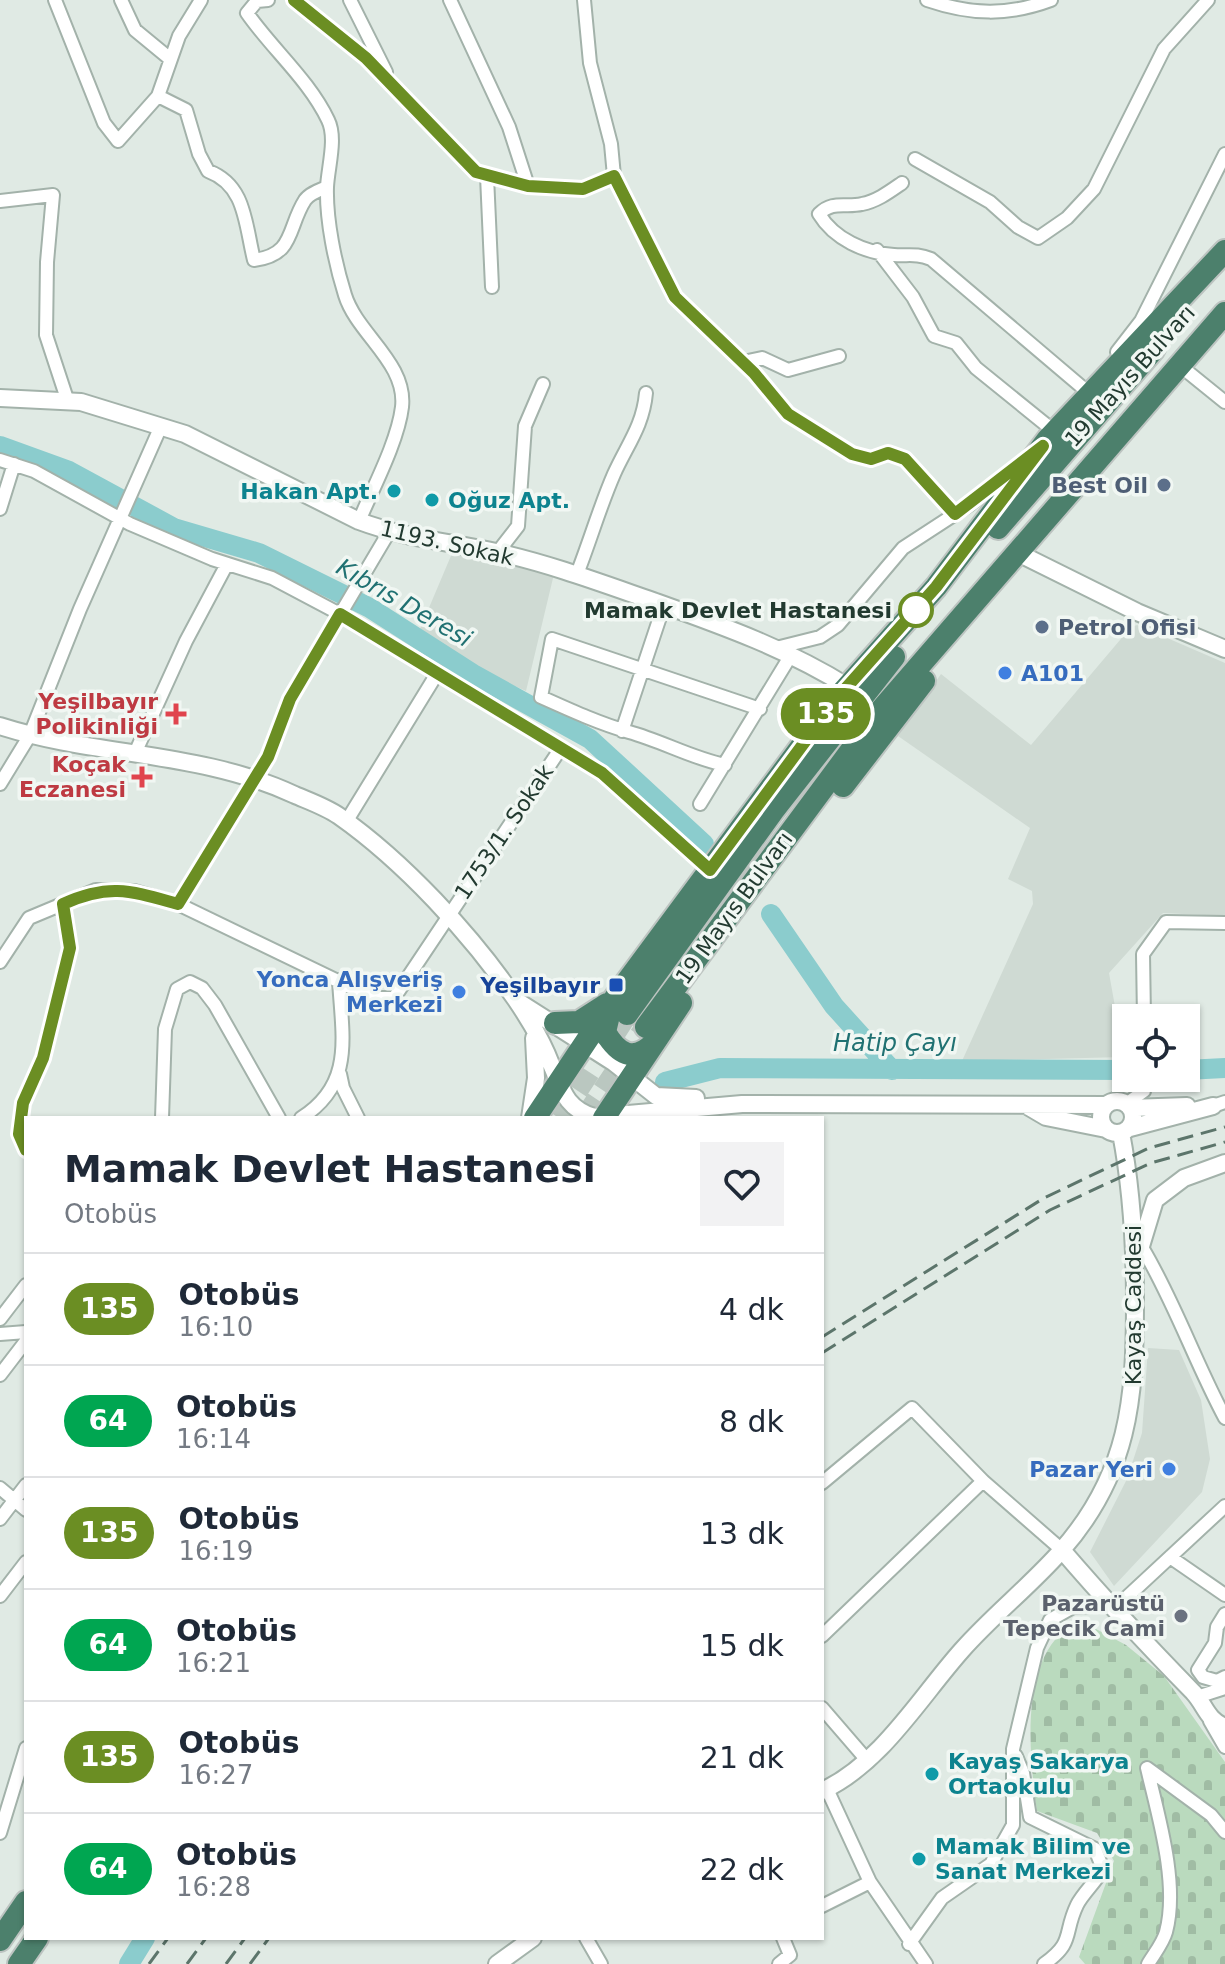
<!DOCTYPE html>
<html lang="tr">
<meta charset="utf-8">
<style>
body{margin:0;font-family:"DejaVu Sans",sans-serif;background:#f2f2f3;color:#1f2937;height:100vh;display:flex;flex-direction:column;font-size:30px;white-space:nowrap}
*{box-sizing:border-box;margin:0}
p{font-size:26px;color:#747a83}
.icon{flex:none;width:44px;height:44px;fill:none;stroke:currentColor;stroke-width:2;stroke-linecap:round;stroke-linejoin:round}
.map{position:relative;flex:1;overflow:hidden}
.sheet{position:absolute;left:24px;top:1116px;width:800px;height:824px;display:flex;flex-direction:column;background:#fff;border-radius:0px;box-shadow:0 2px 6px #0004}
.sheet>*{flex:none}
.badge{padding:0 16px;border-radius:26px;font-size:28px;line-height:52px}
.controls{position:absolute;left:1112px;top:1004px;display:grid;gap:16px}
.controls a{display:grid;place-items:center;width:88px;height:88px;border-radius:0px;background:#fff;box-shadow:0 2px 6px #0004;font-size:40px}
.map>.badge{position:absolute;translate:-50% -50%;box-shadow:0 0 0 4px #fff}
.round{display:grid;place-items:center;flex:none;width:84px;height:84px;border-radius:0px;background:#f2f2f3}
.headline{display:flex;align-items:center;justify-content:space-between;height:136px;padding:0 40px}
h1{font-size:38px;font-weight:700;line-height:60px}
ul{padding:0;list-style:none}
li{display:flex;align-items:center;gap:24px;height:112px;padding:0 40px;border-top:2px solid #e0e1e3}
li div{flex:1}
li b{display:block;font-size:30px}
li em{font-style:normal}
li .badge{min-width:88px;font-weight:700;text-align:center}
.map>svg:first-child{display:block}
</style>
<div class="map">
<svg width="1225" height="1964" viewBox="0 0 1225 1964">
<defs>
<pattern id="cemetery-stones" width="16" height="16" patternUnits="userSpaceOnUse" patternTransform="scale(2)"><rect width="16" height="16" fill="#badabe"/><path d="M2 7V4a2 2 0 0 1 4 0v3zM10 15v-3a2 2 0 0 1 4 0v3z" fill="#a0bca4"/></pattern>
</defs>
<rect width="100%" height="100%" fill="#e0eae4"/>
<path fill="#cfdad3" d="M 453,551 L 554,574 L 526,691 L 488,674 L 420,629 Z
M 1137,625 L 1225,663 L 1225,916 L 1163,913 L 1109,973 L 1124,1057 L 962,1061 L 1033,904 L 1032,891 L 1008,879 L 1030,828 L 898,736 L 941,674 L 1031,745 L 1131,627 Z
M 1148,1348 L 1179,1350 L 1201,1400 L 1210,1459 L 1202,1492 L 1114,1586 L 1090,1552 L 1127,1479 L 1142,1433 Z"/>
<path fill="url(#cemetery-stones)" d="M 1081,1621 L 1126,1645 L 1164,1676 L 1225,1762 L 1225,1964 L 1085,1964 L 1079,1957 L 1114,1861 L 1097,1833 L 1037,1811 C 1029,1755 1017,1646 1081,1621 Z"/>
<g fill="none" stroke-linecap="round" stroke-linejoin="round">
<path stroke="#8bcccd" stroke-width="20" d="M 0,446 L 69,471 L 174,528 L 259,553 L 370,608 L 473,674 L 590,739 L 704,844
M 771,914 L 834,1006 L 892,1070
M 1186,1070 L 1225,1068
M 665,1082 L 720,1068 L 1126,1070
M 129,1964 L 145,1938"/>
<path stroke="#bac7c0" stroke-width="22" stroke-dasharray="22 11" stroke-linecap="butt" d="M 559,1118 L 627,1014
M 585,1118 L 646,1027"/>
<defs>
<path id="minor" d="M 55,0 L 104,123 L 118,141 L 158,96 L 179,36 L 201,0
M 121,0 L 135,30 L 169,58
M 268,0 L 257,1 L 247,13 C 272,49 309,80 328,120 C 337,138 328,167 327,187 C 326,220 335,263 345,295 C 357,334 407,363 402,407 C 398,441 373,488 359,521
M 294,0 L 366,58 L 476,172 L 528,186 L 583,189 L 614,176
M 350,0 L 386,72
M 450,0 L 509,127 L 528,186
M 584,0 L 590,63 L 611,144 L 614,176 L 675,297 L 754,373 L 788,414 L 852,454 L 871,459 L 888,453 L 905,459 L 955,514
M 927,0 C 971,15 1008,16 1051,0
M 158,96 L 186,110 L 199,154 L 208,171 C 246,185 245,224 254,260 C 295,255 287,228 305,200 C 310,193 320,190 327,187
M 915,159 L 990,202 L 1018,227 L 1038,238 L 1067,218 L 1094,189 L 1164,49 L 1208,0
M 487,176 L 492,287
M 902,183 C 889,192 877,201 862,204 C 845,208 833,200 819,214 C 834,239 865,253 894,255 C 909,256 916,253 931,259 L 1090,394
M 0,201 L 53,195 L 47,262 L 46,335 L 68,402
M 877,250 L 913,297 L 934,336 L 956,343 L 976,368 L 1055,432
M 1117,352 L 1141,321 L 1225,154
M 743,362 L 762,358 L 788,370 L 839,356
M 1178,364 L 1225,402
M 0,460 L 34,471 L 130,524 L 212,559 L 272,578 L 340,614 L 602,773 L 710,870
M 0,509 L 14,464
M 497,553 L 518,526 L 525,426 L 543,384
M 577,574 C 590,541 600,506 614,474 C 627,445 643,426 646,393
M 776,648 L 820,637 L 838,625 L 903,548 L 969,505 L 1019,465
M 622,731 L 664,605
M 136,751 L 186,641 L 227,564
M 725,765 C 691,758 662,741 629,732 C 598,723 570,710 541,697 L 552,639 L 760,709
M 0,784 L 30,735 L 80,609 L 161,426
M 700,804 L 791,655
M 346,822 L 438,672
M 178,904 L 373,998 L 394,998 L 561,748
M 0,962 L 29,918 L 96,890 L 134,891 L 178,904 L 268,757 L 290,699 L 389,532
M 1144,1018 L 1143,954 L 1166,922 L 1225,923
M 340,1074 L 343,1088 L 358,1118
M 1126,1104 L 1144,1091 L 1144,1078
M 1213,1106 L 1225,1102
M 162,1118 L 165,1029 L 177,989 L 190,982 L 202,988 L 215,1005 L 279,1118
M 301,1118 C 355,1084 342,1036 339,980
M 26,1150 L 19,1134 L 23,1103 L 43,1058 L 70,948 L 63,904
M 1143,1249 C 1175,1303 1195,1362 1225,1418
M 0,1319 L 26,1285
M 0,1334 L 26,1332
M 0,1375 L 26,1341
M 822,1483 L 912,1408 L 983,1481 L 1062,1550
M 0,1488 L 26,1510
M 0,1519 L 26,1485
M 1170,1557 L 1225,1595
M 0,1596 L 26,1562
M 1113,1610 L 1225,1506
M 1225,1614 L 1217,1627 L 1215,1643 L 1198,1670 L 1203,1677 L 1217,1681 L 1225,1677
M 822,1636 L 983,1481
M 1197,1697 L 1225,1688
M 822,1708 L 866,1759
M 1210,1721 L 1225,1747
M 1016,1756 L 1023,1773 L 1030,1817 L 1095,1849 L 1103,1869 C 1096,1882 1083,1893 1077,1905 C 1063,1934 1075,1942 1044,1964
M 827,1789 L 870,1882 L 926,1964
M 0,1833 L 26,1748
M 822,1906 L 870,1882
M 586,1938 L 601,1964
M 909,1944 L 942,1898 L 991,1864 L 1013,1825 L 1013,1749 L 1037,1648 L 1050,1620 L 1073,1607 L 1108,1605
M 779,1964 L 790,1955 L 783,1938
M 1148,1964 C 1154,1954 1163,1943 1166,1932 C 1179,1884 1158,1815 1147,1768 L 1211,1815 L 1225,1832"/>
<path id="tertiary" d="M 0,398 L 81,402 L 185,434 L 359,521 C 404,538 450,542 496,552 C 550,564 601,583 653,601 C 720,625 788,649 848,687
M 1016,552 L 1137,612 L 1225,649
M 0,726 C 97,757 201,751 295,795 C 309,801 326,807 339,816 C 403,861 472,935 516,1000 C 529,1019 543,1043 551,1064 C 562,1089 565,1108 594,1117 L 742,1104 L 1106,1105
M 517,1001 L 613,1062 L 656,1096 L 696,1098
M1101 1117a16 16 0 1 1 32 0a16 16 0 1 1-32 0Z
M 1029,1107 L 1046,1117 L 1106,1129
M 1130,1108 L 1187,1106
M 530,1118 L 536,1078 L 534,1038
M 1130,1128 L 1213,1106
M 1138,1256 L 1155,1200 L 1184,1178 L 1225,1163
M 1062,1550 C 1104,1599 1148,1646 1193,1692 C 1206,1706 1206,1719 1225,1727
M 822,1791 C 882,1763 920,1697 962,1650 C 993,1615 1030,1586 1061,1551 C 1129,1474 1135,1400 1135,1302 C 1135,1244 1132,1190 1121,1133
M 497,1964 L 533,1938"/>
<path id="trunk" d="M 998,528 L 1154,349
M 843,786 L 924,681
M 610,1011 L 605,1032 C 618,1054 633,1063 653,1044
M 627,1014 L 773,811 L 894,657
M 555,1023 L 579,1022 L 607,1004
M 646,1027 L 881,710 L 1225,313
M 535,1118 L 617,995 L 838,697 L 936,587 L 1048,439 L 1225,251
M 604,1118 L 681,1003
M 0,1940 L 26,1902
M 19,1964 L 37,1938"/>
</defs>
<use href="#minor" stroke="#a3b2aa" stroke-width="16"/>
<use href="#tertiary" stroke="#a3b2aa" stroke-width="20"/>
<use href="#trunk" stroke="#bdc4c1" stroke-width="26"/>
<use href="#minor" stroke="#fff" stroke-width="12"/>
<use href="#tertiary" stroke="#fff" stroke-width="16"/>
<use href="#trunk" stroke="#4c806c" stroke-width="22"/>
<path stroke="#5c756b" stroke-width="3" stroke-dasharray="16 8" stroke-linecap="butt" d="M 822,1337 L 1044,1198 L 1149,1148 L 1225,1127
M 822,1353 L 1050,1210 L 1151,1163 L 1225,1142
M 149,1964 L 168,1938
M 187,1964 L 206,1938
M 226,1964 L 245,1938
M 250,1964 L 269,1938"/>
</g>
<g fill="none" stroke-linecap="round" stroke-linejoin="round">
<defs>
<path id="line" d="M 26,1150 L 19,1134 L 23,1103 L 43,1058 L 70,948 L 63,904 C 110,883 131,891 178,904 L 268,757 L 290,699 L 340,614 L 602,773 L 710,870 L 838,697 L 936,587 L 1043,446 L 955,514 L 905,459 L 888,453 L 871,459 L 852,454 L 788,414 L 754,373 L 675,297 L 614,176 L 583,189 L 528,186 L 476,172 L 366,58 L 294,0"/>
</defs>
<use href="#line" stroke="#fff" stroke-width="18"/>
<use href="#line" stroke="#6b8e23" stroke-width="12"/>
</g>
<g fill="#5c6f8a" stroke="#f1f7f3" stroke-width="3">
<circle cx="1164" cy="485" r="8"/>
<circle cx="1042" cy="627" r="8"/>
</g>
<g fill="#0f9aa8" stroke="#f1f7f3" stroke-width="3">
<circle cx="394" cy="491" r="8"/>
<circle cx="432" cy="500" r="8"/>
<circle cx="932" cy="1774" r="8"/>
<circle cx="919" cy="1859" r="8"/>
</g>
<circle fill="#fff" stroke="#6b8e23" stroke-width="4" cx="916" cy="610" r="16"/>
<g fill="#3f7fe0" stroke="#f1f7f3" stroke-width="3">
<circle cx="1005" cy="673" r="8"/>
<circle cx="459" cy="992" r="8"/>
<circle cx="1169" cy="1469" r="8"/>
</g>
<g fill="#e0444e" stroke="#f1f7f3" stroke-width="3">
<path d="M172 702h8v8h8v8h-8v8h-8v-8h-8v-8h8z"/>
<path d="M138 765h8v8h8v8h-8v8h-8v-8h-8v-8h8z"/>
</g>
<rect fill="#1a4fb4" stroke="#f1f7f3" stroke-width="3" x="608" y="977" width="16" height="16" rx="4"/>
<circle fill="#6b7280" stroke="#f1f7f3" stroke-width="3" cx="1181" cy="1616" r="8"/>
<g text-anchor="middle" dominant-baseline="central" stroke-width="7" stroke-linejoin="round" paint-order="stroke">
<g font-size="22" fill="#223a30" stroke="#f1f7f3">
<text transform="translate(1130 376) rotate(-48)">19 Mayıs Bulvarı</text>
<text transform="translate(447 543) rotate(13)">1193. Sokak</text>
<text transform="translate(504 832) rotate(-56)">1753/1. Sokak</text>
<text transform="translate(734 908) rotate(-54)">19 Mayıs Bulvarı</text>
<text transform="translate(1133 1305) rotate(-90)">Kayaş Caddesi</text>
</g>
<g font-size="22" font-weight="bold" fill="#4e5e75" stroke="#f1f7f3" text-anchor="end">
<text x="1148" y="485">Best Oil</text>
<text x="1058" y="627" text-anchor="start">Petrol Ofisi</text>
</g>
<g font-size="22" font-weight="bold" fill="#0d838f" stroke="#f1f7f3" text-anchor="start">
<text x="378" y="491" text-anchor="end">Hakan Apt.</text>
<text x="448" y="500">Oğuz Apt.</text>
<text x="948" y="1761">Kayaş Sakarya<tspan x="948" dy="25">Ortaokulu</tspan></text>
<text x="935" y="1846">Mamak Bilim ve<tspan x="935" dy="25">Sanat Merkezi</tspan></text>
</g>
<g font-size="22" font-weight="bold" fill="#223a30" stroke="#f1f7f3" text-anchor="end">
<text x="892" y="610">Mamak Devlet Hastanesi</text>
</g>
<g font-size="22" font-weight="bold" fill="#366cbe" stroke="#f1f7f3" text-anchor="end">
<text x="1021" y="673" text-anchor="start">A101</text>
<text x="443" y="979">Yonca Alışveriş<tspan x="443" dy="25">Merkezi</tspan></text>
<text x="1153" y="1469">Pazar Yeri</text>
</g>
<g font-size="22" font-weight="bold" fill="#be3a42" stroke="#f1f7f3" text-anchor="end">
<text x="158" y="701">Yeşilbayır<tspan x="158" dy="25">Polikinliği</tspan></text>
<text x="126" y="764">Koçak<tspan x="126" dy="25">Eczanesi</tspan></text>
</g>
<g font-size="22" font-weight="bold" fill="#164399" stroke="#f1f7f3" text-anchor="end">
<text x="600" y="985">Yeşilbayır</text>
</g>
<g font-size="22" font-weight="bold" fill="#5b616d" stroke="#f1f7f3" text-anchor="end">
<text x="1165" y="1603">Pazarüstü<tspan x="1165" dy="25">Tepecik Cami</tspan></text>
</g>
<g font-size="24" font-style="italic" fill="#207172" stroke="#f1f7f3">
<text transform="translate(404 603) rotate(30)">Kıbrıs Deresi</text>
<text x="895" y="1043">Hatip Çayı</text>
</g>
</g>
</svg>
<div class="controls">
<a><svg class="icon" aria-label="locate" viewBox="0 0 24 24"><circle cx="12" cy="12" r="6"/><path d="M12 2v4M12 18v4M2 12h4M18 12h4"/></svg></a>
</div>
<b class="badge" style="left:826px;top:714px;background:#6b8e23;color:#fff">135</b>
<section class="sheet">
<div class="headline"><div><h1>Mamak Devlet Hastanesi</h1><p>Otobüs</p></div><a class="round"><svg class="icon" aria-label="heart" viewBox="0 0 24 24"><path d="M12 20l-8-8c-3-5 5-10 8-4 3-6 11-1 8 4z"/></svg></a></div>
<ul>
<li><span class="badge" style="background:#6b8e23;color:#fff">135</span><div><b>Otobüs</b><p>16:10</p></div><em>4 dk</em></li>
<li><span class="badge" style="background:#00a651;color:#fff">64</span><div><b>Otobüs</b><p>16:14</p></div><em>8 dk</em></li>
<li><span class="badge" style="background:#6b8e23;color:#fff">135</span><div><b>Otobüs</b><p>16:19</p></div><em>13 dk</em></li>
<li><span class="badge" style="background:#00a651;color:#fff">64</span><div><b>Otobüs</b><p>16:21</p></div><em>15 dk</em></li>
<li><span class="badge" style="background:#6b8e23;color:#fff">135</span><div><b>Otobüs</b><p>16:27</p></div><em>21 dk</em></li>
<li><span class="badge" style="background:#00a651;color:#fff">64</span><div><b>Otobüs</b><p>16:28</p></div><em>22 dk</em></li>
</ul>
</section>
</div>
